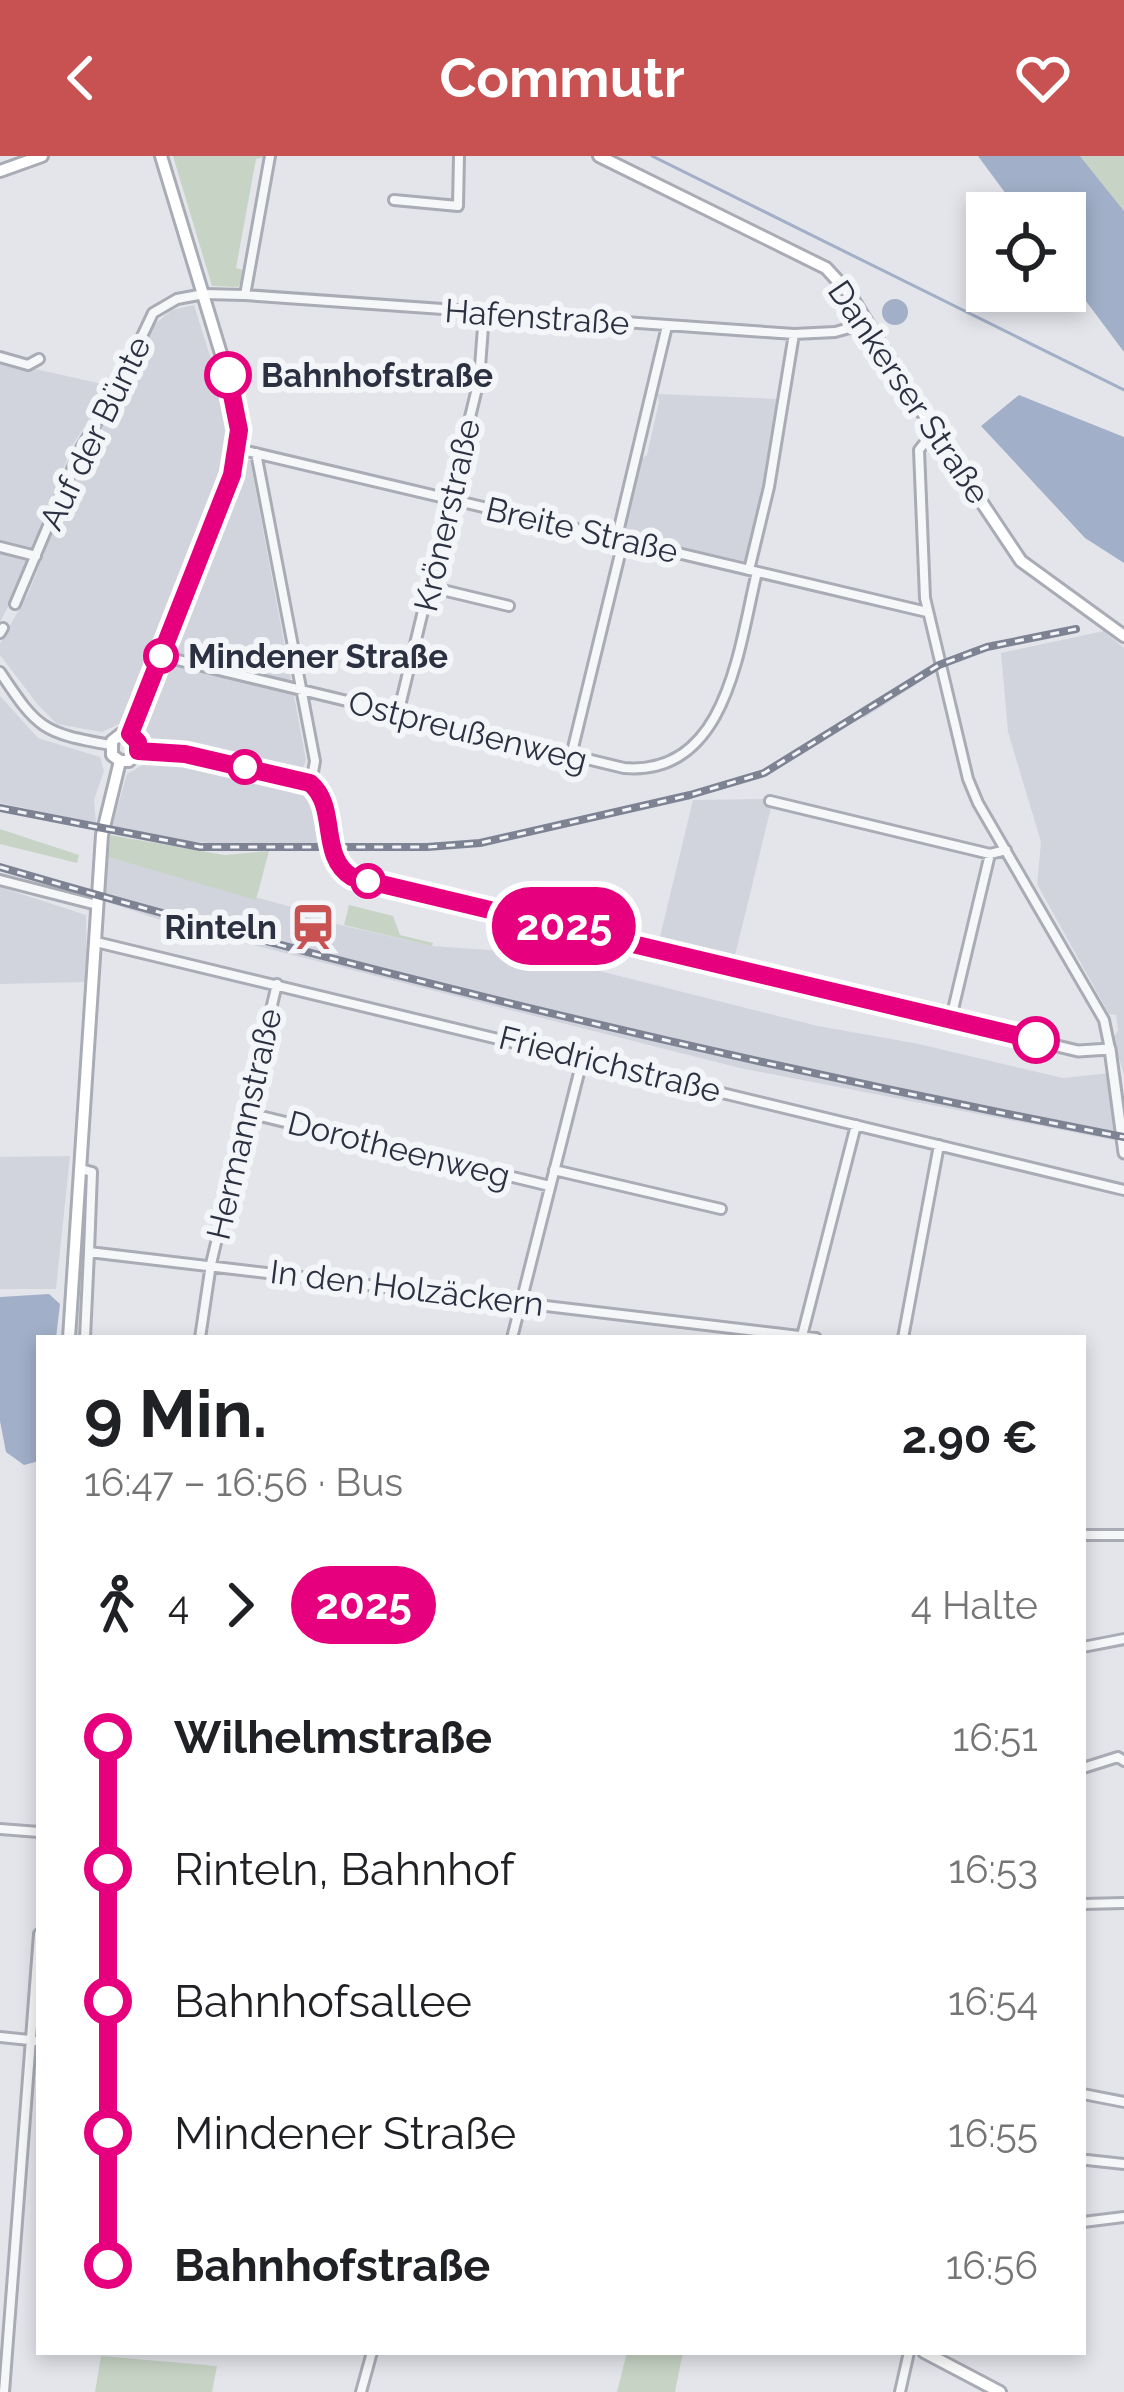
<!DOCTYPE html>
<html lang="de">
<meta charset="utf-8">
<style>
body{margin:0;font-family:Raleway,sans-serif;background:#f6f6f6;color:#202124;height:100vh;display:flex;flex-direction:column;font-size:45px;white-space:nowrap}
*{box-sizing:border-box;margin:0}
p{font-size:39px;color:#757577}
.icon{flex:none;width:66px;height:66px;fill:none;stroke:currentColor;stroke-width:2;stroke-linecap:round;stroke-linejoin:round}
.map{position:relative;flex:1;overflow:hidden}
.side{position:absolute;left:36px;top:1179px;width:1050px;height:1020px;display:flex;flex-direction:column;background:#fff;border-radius:0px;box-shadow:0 6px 18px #0003}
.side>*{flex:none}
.badge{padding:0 24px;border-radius:39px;font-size:42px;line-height:78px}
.controls{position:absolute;left:966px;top:36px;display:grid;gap:24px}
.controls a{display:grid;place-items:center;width:120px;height:120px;border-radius:0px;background:#fff;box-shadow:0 6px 18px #0003;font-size:60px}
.map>.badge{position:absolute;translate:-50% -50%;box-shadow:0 0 0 6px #fff}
.legs{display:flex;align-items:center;gap:18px;height:132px;padding:0 48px;font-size:39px}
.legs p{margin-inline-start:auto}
.summary{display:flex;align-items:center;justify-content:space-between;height:204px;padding:0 48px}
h1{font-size:66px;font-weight:700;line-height:90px}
ul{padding:0 48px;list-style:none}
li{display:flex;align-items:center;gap:42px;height:132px;font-size:45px}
li i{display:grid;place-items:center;width:18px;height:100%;margin:0 15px;background:currentColor}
li i::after{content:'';width:30px;height:30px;margin:-15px;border:9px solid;border-radius:50%;background:#fff}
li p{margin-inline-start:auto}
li:first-child i{background:linear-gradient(#0000 50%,currentColor 0)}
li:last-child i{background:linear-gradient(currentColor 50%,#0000 0)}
header{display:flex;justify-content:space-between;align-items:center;height:156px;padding:0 48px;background:#c85152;color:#fff;font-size:54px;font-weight:700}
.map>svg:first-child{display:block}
</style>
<header><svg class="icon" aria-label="back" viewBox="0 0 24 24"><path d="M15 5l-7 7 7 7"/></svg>Commutr<svg class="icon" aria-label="heart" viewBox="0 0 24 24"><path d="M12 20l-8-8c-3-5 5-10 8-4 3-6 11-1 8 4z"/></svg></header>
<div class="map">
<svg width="1124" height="2236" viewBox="0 0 1124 2236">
<rect width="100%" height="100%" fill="#e4e5eb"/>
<path fill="#d2d4dd" d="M 194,149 L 223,241 L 227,274 L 222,316 L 121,567 L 102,576 L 57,568 L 38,549 L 0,499 L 0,487 L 28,438 L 85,294 L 125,232 L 155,168 L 172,154 Z
M 0,205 L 111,230 L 72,290 L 20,428 L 0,466 Z
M 657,238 L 781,243 L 768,317 L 746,406 L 627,379 L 624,372 L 639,305 L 647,299 L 659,246 Z
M 246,304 L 250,304 L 306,604 L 302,615 L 162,587 L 150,581 L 145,573 Z
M 1055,473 L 1056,478 L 980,496 L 945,510 L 864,562 L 858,554 L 932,508 L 972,492 Z
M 1104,475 L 1124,492 L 1124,919 L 1113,882 L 1118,875 L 1116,859 L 1109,858 L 1037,728 L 1041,686 L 1008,576 L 1001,497 Z
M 0,540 L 38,582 L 100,601 L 104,615 L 94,644 L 96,667 L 0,647 Z
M 146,607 L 211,611 L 304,634 L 315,645 L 322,687 L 229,689 L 177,684 L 112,670 L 127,618 Z
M 773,643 L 733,808 L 658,789 L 693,644 Z
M 108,701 L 306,755 L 306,761 L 432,790 L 504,795 L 568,807 L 818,870 L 919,888 L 1063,922 L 1110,917 L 1118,985 L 740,912 L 178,770 L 104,745 Z
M 0,731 L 86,759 L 87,826 L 0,828 Z
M 70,1000 L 56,1133 L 0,1133 L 0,1001 Z"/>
<path fill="#c7d4c5" d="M 173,0 L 268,0 L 256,3 L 236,112 L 247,115 L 238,131 L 212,130 Z
M 1080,0 L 1124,0 L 1124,55 Z
M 0,673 L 79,699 L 77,707 L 0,688 Z
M 110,679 L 224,699 L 269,695 L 256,744 L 108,701 Z
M 349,749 L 393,760 L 400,779 L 433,787 L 432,790 L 344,769 Z
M 627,2196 L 683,2196 L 675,2236 L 617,2236 Z
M 101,2200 L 217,2210 L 212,2236 L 95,2236 Z"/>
<path fill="#a1afc8" d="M 978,0 L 1080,0 L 1124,55 L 1124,196 L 1065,117 L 1065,57 L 1020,57 Z
M882 156a13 13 0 1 1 26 0a13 13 0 1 1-26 0Z
M 1019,239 L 1124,281 L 1124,407 L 1085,382 L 981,270 Z
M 49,1138 L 60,1148 L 56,1182 L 39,1182 L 39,1305 L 24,1309 L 6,1296 L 0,1265 L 0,1141 Z"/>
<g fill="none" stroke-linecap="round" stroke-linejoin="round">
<path stroke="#a1afc8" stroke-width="3" d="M 652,0 L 1124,234"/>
<defs>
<path id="minor" d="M 394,44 L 458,50 L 459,0
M 245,139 L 270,0
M 0,201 L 28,209 L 39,203
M 934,275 L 919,294 L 925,442 L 968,623 L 978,647 L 1104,864 L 1110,893
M 238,293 L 927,456
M 256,297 L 315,605 L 311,627
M 0,391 L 36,400
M 749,414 L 769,331 L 794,178
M 430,431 L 509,450
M 15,448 L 81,292 L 117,233 L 153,157 L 177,143 L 204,138 L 245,139 L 794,178 L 835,176 L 868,167
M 0,477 L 3,472
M 161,500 L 624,612 C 728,621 739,489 757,416
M 0,516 C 38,573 42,577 111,589
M 398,558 L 479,224 L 484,158
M 571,600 L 621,394 L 619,372 L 667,170
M 770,645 L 990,698 L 1006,694
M 0,724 L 97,749
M 96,786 L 1124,1034
M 951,862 L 990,698
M 248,957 L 550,1030
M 81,1013 L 92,1016 L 89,1096 L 816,1182
M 554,1014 L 721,1053
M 802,1180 L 856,969
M 85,1182 L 89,1096
M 200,1182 L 211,1108 L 277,828
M 512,1182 L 583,901
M 903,1182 L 939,989
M 1083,1379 L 1124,1379
M 1083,1491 L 1124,1483
M 1083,1612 L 1118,1601 L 1124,1605
M 0,1673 L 39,1676
M 1083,1748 L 1124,1747
M 0,1881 L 39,1885
M 1083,1938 L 1124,1946
M 1087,2004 L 1124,2008
M 1083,2066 L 1124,2061
M 4,2236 L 39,1778
M 361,2236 L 372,2196
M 900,2236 L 909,2196"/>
<path id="tertiary" d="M 138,595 L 213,604 L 311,627 C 339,651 318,700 352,720 L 1078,895 L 1110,893 L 1124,997"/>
<path id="secondary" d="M 599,0 L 826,112 L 849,137 L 934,275 L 1021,405 L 1124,480
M 0,15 L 42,0
M 130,578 L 227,339 L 239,274 L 232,234 L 161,0
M 120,605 L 112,599 L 112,585 L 121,578 L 130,578
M 120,605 L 129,605 L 138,595 L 138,587 L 130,578
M 69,1182 L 102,679 L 120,605
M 924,2196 L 1000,2236"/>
</defs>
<use href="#minor" stroke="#a9abb5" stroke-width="14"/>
<use href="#tertiary" stroke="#a9abb5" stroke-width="15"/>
<use href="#secondary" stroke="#a9abb5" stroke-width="16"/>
<use href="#minor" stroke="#f6f7f9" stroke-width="8"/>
<use href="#tertiary" stroke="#f6f7f9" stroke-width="9"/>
<use href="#secondary" stroke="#fff" stroke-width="10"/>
<defs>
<path id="rail" d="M 0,652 L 200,691 L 427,691 L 480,687 L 690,639 L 764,617 L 939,509 L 987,491 L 1076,473
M 0,711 C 370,819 746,908 1124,981"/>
</defs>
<use href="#rail" stroke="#7e8394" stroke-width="8"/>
<use href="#rail" stroke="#f3f5f8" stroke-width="3" stroke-dasharray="9" stroke-linecap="butt"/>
</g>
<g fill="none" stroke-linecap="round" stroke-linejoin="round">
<defs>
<path id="line-1" d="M 228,219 L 239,274 L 232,319 L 130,578 L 138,586 L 138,595 L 185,598 L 310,627 C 339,651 318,700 352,721 L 1036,884"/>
</defs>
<use href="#line-1" stroke="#fff" stroke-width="27"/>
<use href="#line-1" stroke="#e6007e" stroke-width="18"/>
</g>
<defs>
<symbol id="station-bare" viewBox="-9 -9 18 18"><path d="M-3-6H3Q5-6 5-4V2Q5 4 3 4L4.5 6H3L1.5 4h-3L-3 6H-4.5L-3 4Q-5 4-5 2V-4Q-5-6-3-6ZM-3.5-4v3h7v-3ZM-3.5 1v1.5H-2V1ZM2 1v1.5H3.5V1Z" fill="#c85152" stroke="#f3f5f8" stroke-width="2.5" paint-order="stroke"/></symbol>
</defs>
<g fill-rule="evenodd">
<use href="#station-bare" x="280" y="738" width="66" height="66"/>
</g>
<g fill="#fff" stroke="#e6007e" stroke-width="6">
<circle cx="228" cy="219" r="21"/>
<circle cx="161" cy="500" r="15"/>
<circle cx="245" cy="611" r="15"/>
<circle cx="368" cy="725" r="15"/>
<circle cx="1036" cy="884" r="21"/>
</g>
<g text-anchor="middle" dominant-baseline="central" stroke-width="12" stroke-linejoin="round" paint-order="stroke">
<g font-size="33" fill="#2c3142" stroke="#f3f5f8">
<text transform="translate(537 161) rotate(4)">Hafenstraße</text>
<text transform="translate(909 236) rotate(56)">Dankerser Straße</text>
<text transform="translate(95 277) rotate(-64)">Auf der Bünte</text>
<text transform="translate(447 359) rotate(-77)">Krönerstraße</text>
<text transform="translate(582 374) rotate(13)">Breite Straße</text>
<text transform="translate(468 575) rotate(14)">Ostpreußenweg</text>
<text transform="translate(610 908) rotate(14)">Friedrichstraße</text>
<text transform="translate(244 968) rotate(-77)">Hermannstraße</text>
<text transform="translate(399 993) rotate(14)">Dorotheenweg</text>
<text transform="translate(407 1132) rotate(7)">In den Holzäckern</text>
</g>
<g font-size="33" font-weight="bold" fill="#2c3142" stroke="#f3f5f8" text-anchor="start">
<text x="261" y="219">Bahnhofstraße</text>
<text x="188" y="500">Mindener Straße</text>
</g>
<g font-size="33" font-weight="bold" fill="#2c3142" stroke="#f3f5f8" text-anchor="end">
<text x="277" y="771">Rinteln</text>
</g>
</g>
</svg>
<div class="controls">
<a><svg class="icon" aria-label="locate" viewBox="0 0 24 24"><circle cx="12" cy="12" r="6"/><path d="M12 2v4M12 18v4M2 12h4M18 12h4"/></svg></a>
</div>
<b class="badge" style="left:564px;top:770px;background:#e6007e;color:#fff">2025</b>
<section class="side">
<div class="summary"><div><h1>9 Min.</h1><p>16:47 – 16:56 · Bus</p></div><b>2.90 €</b></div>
<div class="legs"><svg class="icon" aria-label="walk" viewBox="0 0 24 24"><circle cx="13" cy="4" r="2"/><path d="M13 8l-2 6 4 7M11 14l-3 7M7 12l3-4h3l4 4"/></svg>4<svg class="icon" aria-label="forward" viewBox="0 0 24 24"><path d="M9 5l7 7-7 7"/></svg><b class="badge" style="background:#e6007e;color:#fff">2025</b><p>4 Halte</p></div>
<ul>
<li><i style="color:#e6007e"></i><b>Wilhelmstraße</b><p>16:51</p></li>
<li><i style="color:#e6007e"></i><span>Rinteln, Bahnhof</span><p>16:53</p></li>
<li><i style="color:#e6007e"></i><span>Bahnhofsallee</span><p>16:54</p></li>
<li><i style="color:#e6007e"></i><span>Mindener Straße</span><p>16:55</p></li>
<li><i style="color:#e6007e"></i><b>Bahnhofstraße</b><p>16:56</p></li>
</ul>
</section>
</div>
